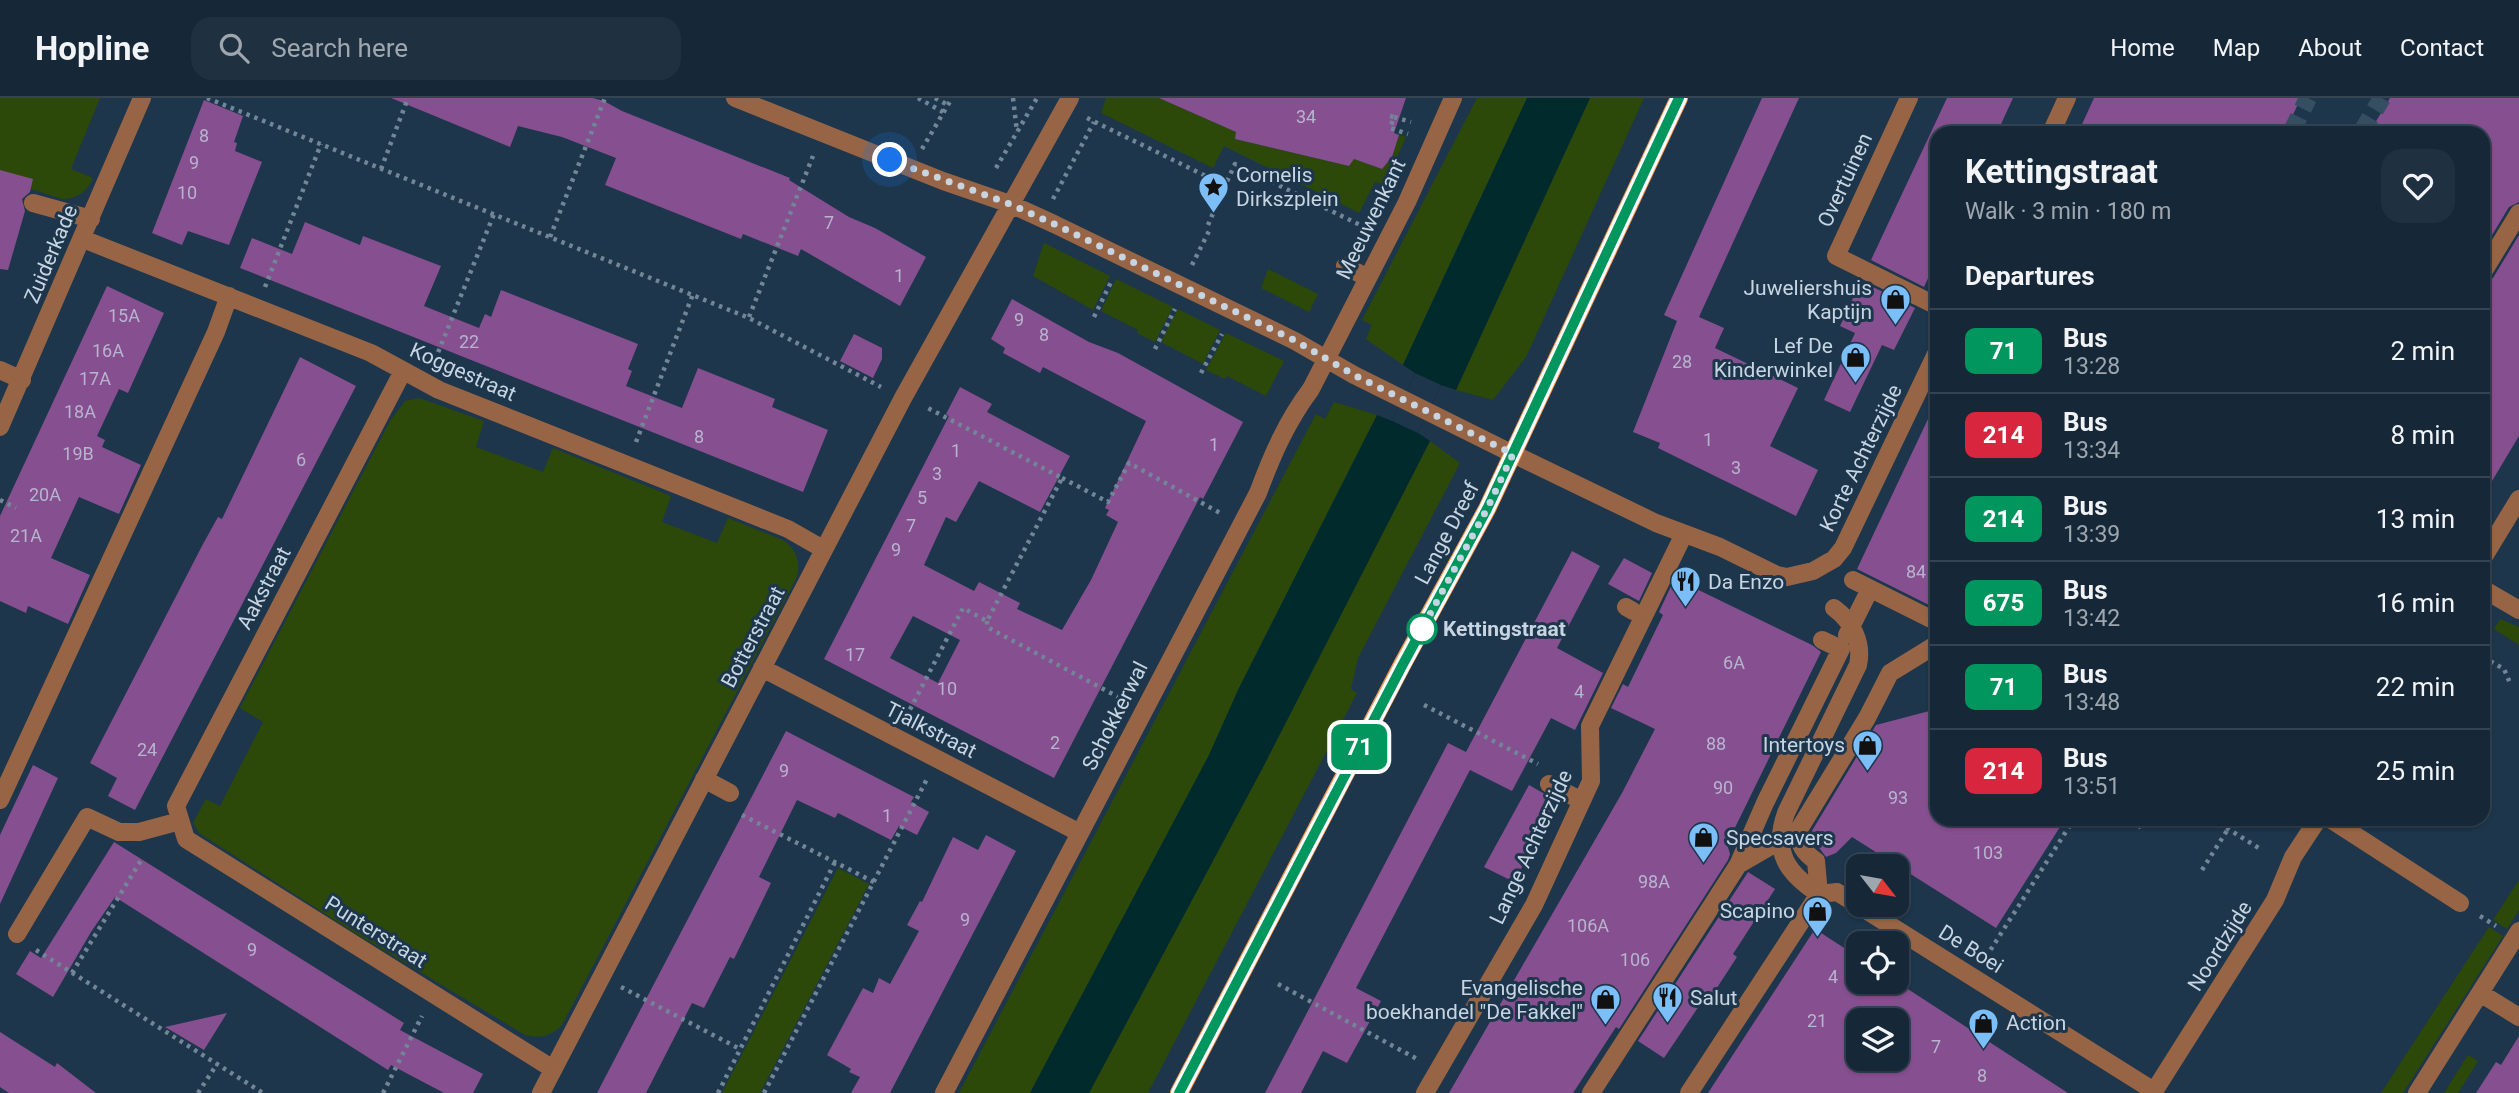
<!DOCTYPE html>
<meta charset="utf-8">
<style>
body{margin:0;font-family:Roboto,sans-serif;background:#1f3040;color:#f1f3f6;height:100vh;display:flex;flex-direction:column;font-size:26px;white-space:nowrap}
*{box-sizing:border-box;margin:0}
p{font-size:23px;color:#9ea6ae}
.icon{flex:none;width:38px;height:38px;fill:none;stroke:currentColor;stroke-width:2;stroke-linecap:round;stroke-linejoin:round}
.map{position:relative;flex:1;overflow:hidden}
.sheet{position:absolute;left:1930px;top:28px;width:560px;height:700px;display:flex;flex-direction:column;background:#162838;border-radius:21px;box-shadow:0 2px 5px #0004,0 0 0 2px #354453}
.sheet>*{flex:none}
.badge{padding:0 14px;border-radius:10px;font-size:24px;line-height:46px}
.needle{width:46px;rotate:121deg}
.buttons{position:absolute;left:1846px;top:756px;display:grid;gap:14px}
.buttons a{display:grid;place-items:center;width:63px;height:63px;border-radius:14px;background:#162838;box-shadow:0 2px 5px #0004,0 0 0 2px #354453;font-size:35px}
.you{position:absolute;width:35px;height:35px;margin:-18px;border:5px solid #fff;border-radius:50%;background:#1a73e8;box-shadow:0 0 0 10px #1a73e833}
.map>.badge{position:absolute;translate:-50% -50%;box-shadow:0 0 0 4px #fff}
h2{padding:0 35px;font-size:26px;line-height:63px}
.round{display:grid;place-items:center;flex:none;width:74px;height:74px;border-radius:21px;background:#1f3040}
.summary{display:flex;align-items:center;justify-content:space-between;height:119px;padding:0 35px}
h1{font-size:33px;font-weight:700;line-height:52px}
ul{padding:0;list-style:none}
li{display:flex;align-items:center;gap:21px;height:84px;padding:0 35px;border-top:2px solid #354453}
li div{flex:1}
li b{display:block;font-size:26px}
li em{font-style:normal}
li .badge{min-width:77px;font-weight:700;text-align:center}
header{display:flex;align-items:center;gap:42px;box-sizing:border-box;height:98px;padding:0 35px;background:#162838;border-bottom:2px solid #354453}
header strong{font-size:33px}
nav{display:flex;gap:38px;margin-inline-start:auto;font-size:24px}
.search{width:490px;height:63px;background:#1f3040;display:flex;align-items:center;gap:18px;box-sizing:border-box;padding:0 24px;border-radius:21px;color:#9ea6ae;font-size:26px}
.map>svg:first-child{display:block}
</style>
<header>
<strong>Hopline</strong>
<div class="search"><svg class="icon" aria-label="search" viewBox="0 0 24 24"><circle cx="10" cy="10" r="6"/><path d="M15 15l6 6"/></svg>Search here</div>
<nav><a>Home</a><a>Map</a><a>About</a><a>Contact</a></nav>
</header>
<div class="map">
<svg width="2519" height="995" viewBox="0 0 2519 995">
<rect width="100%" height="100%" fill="#1d364b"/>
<path fill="#2c4909" d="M 0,0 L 100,0 L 71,71 L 93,80 C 87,94 77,101 62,101 L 0,81 Z
M 1106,0 L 1159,0 L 1241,36 L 1235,41 L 1349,68 L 1351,60 L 1382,71 L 1392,59 L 1399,37 L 1406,39 L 1384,87 L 1375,84 L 1359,115 L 1224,48 L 1213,70 L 1101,15 Z
M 1477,0 L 1527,0 L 1403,267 L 1366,241 L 1372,227 L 1362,222 Z
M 1590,0 L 1644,0 L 1532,246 L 1526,259 L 1493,302 L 1456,292 Z
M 1044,145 L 1110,178 L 1093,212 L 1033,178 Z
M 1268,171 L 1318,196 L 1309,214 L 1261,190 Z
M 1116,181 L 1173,209 L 1155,244 L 1137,235 L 1138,232 L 1101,213 Z
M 1178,211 L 1220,232 L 1203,266 L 1161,244 Z
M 1226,235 L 1284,263 L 1266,298 L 1227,278 L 1225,281 L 1206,272 Z
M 419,300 L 484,323 L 476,349 L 543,374 L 553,350 L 671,398 L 662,424 L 717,445 L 728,420 L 783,442 C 796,451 802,465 796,481 L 562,927 C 551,938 541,941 525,937 L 355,835 L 199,735 L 193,725 L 206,701 L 220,708 L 263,624 L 240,610 L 390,323 L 405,303 Z
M 1334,304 L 1377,317 L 1239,590 L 1209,657 L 1030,995 L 959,995 L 1316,316 L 1325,321 Z
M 1430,343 L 1460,365 L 1358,560 L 1351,591 L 1357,595 L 1148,995 L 1089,995 L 1262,671 Z
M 2500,521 L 2519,529 L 2519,547 L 2494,531 Z
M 838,770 L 869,786 L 760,995 L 722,995 Z
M 2519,782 L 2519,812 L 2507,831 L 2493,822 Z
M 2489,829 L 2503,838 L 2403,995 L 2381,995 Z
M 2468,957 L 2478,963 L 2458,995 L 2444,995 Z"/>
<path fill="#002a2c" d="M 1527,0 L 1590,0 L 1456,292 L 1441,287 L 1418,335 L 1430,343 L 1262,671 L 1089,995 L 1030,995 L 1209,657 L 1239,590 L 1377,317 L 1392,323 L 1415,275 L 1403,267 Z"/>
<path fill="#1d364b" d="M 1415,275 L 1441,287 L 1418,335 L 1392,323 Z"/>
<path fill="#864f90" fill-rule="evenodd" d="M 391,0 L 593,0 L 604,3 L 622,13 L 790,80 L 789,82 L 849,119 L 875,130 L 926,159 L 900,208 L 801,151 L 798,158 L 743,136 L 741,141 L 605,87 L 616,60 L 562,39 L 518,28 L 510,49 Z
M 1159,0 L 1406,0 L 1394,35 L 1399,37 L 1392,59 L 1382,71 L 1354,61 L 1349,68 L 1235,41 L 1236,34 Z
M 1762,0 L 1799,0 L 1699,219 L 1724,230 L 1715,250 L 1798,290 L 1770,348 L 1818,372 L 1796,418 L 1658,350 L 1660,345 L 1633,334 L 1677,223 L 1664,217 Z
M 1947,0 L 2013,0 L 1997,35 L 1937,35 L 1937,161 L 1924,189 L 1871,162 Z
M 2094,0 L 2301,0 L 2284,35 L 2078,35 Z
M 2390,0 L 2519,0 L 2519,104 L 2509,109 L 2483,152 L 2483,35 L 2369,35 Z
M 204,2 L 243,18 L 234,44 L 237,45 L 235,53 L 262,64 L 229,147 L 188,133 L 182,147 L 152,135 Z
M 0,72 L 33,81 L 30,94 L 22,101 L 25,113 L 8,172 L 0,171 Z
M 305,124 L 360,147 L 363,138 L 441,168 L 424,208 L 479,230 L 485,216 L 491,219 L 501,192 L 638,246 L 628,271 L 632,273 L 626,288 L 682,310 L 698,270 L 775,301 L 772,309 L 828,332 L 803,394 L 240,170 L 252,140 L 292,156 Z
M 2519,137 L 2519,338 L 2483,398 L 2483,185 L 2493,180 Z
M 1861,183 L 1915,210 L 1894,252 L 1882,247 L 1850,314 L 1824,302 L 1855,235 L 1840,228 Z
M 107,188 L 164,215 L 128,295 L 119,291 L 97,338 L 105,342 L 102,349 L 141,367 L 119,416 L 79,399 L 51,460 L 90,477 L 68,526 L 28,508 L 26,515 L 0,503 L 0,418 Z
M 1012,201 L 1089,244 L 1118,255 L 1243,324 L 1203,401 L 1200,399 L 1054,680 L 824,561 L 949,318 L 946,316 L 960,289 L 992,306 L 987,314 L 1070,358 L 1040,414 L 979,383 L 956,424 L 946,419 L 924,467 L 974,493 L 979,484 L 1020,505 L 1017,511 L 1062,532 L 1091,482 L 1118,424 L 1106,417 L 1109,412 L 1105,410 L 1146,323 L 1043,269 L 1040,275 L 1003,255 L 1005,250 L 991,241 ZM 913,518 L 960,542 L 938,585 L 890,560 Z
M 854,236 L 882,250 L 882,261 L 873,280 L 840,263 Z
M 300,259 L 356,288 L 135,712 L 108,698 L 117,680 L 90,665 L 203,446 L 218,419 L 222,421 Z
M 1937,302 L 1937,511 L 1857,471 Z
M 1572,453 L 1600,468 L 1557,550 L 1603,575 L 1575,632 L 1551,620 L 1512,693 L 1470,672 L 1356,890 L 1381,903 L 1347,965 L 1323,953 L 1301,995 L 1265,995 L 1448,645 L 1466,654 Z
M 1624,460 L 1652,475 L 1639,503 L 1608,486 Z
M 1680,483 L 1812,547 L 1821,554 L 1727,746 L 1730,756 L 1728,762 L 1619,931 L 1616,929 L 1573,995 L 1449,995 L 1622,695 L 1655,631 L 1611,610 L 1623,586 L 1628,589 L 1645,554 L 1663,517 L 1659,514 L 1672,486 L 1677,488 Z
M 1937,611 L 1937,721 L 2065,721 L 1996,830 L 1852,739 L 1836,755 L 1826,759 L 1811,739 L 1810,736 L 1876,627 Z
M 786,633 L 914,699 L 911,704 L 929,714 L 917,737 L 899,728 L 891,742 L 838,715 L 835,720 L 797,702 L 759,779 L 771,785 L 734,861 L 730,859 L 704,910 L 692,905 L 646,995 L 597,995 Z
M 33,667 L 58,680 L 0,806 L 0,737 Z
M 1529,687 L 1557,703 L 1514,784 L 1484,769 Z
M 986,737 L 1016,753 L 890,995 L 851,995 L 860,979 L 849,974 L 851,971 L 827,957 L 863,890 L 873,895 L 879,880 L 890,886 L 919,833 L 907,827 L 920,803 L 922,804 L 953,739 L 978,752 Z
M 114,744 L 404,925 L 400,932 L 483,976 L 473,995 L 444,995 L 391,967 L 388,972 L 115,799 L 91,834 L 53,899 L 16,876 L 30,853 L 41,860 Z
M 1748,774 L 1775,791 L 1733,856 L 1737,859 L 1711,899 L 1707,896 L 1664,960 L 1638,943 Z
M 1815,831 L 1858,859 L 1858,884 L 1897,884 L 2068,995 L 1708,995 ZM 1858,922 L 1897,922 L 1897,961 L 1858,961 Z
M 227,915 L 204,952 L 165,929 Z
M 0,934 L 55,969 L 57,965 L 96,995 L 9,995 L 0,989 Z
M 2519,938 L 2519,995 L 2476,995 L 2496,964 L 2501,967 Z"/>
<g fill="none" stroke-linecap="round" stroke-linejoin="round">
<path stroke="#364e62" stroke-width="18" stroke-dasharray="18 9" stroke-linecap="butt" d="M 2291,35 L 2308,0
M 2361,35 L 2382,0"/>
<path stroke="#738697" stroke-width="4.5" stroke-dasharray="3.5 5" stroke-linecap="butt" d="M 207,0 L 749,220 L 881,289
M 918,0 L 943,14
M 935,0 L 948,7
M 1013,0 L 1017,34
M 1390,18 L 1394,19 L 1390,30 L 1408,36
M 1394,19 L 1411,24
M 1087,20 L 1210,80 L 1224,90 L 1235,66 L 1360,127
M 922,51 L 952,0
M 996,70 L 1037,0
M 381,71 L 408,0
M 1053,101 L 1094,24
M 1208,127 L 1224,90
M 550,139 L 605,0
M 1192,167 L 1211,129
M 265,189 L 321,46
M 749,219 L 813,58
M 1094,219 L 1112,182
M 1155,251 L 1175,211
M 435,262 L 494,116
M 1201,275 L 1222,236
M 636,344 L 693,196
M 1062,380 L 1108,404 L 1129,365 L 1222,416
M 0,402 L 16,410
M 987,523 L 987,529 L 1122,601
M 2483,559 L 2504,571 L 2510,585
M 1424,607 L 1538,666
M 906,619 L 963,510 L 987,523 L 1062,380 L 924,308
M 742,717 L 874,784
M 2212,721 L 2262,752
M 2138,730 L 2144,721
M 2202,772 L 2228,731
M 2480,818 L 2496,828
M 36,852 L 263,995
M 1986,859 L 2074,721
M 72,875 L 143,759
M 1278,886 L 1419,962
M 621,889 L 740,951
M 198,995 L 217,966
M 383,995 L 422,918
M 718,995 L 835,764
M 764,995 L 927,681"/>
<path stroke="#976545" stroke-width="18" d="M 735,0 L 943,83 L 1010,106 L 1054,126 L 1295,243 L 1354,277 L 1513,356 L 1656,425 L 1720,449 L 1777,477 L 1787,479 L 1813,473 L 1834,461 L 1843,450 L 1937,254
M 1909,0 L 1836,158 L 1937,208
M 2051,35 L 2067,0
M 33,105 L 91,121
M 83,141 L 371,255 L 439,292 L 788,431 L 823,451
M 1345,168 L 1368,180
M 2483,174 L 2519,115
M 0,272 L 22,282
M 403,273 L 176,708 L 186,741 L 553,971
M 0,329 L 142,0
M 2483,460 L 2519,401
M 1853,482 L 1937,524
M 2483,491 L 2519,512
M 1626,509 L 1633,513
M 1847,537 L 1870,491
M 762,570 L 1080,735
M 704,681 L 730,695
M 1549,686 L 1582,703
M 0,702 L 216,234 L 229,198
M 2330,721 L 2460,805
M 1738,767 L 1788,738
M 1819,796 C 1787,775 1772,754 1786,715 L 1858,567 C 1863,545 1852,523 1834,510
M 1819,796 L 1816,763 C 1804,755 1799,747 1798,733 L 1867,620 L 1890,575 L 1937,546
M 17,836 L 87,719 L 119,734 L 139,734 L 180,723
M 2480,895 L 2519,919
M 541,995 L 903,300 L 1070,0
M 944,995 L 1258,395 C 1272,357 1287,323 1311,291 L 1407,104 L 1453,0
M 1425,995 L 1534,807 L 1591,683 L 1590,628 L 1684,436
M 1591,995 L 1738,767 L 1765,705 L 1841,551 L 1822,542
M 1689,995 L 1819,796 L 1837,794 L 2154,993
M 2153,995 L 2275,802 L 2293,759 L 2318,721
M 2417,995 L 2519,833"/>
<path stroke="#f8934a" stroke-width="18" d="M 1179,995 L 1402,567 L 1487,411 L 1679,0"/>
</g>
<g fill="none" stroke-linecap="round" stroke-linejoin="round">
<defs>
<path id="line" d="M 1179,995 L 1402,568 L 1487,411 L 1679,0"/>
</defs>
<use href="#line" stroke="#fff" stroke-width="16"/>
<use href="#line" stroke="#00965e" stroke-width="10"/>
<path stroke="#c7d5e2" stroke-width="7" stroke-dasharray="0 12.6" d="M 890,62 L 1010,106 L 1054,126 L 1296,243 L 1354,277 L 1513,356 L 1487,411 L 1422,531"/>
</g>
<defs>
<symbol id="sight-pin" viewBox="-11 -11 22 30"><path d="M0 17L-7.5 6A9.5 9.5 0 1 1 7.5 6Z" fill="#7bbef8" stroke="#1d364b"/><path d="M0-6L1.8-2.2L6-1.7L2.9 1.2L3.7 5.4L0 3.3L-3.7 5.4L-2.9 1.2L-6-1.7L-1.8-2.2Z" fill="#111"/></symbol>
<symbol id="shop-pin" viewBox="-11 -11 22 30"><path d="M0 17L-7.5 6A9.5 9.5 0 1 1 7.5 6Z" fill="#7bbef8" stroke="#1d364b"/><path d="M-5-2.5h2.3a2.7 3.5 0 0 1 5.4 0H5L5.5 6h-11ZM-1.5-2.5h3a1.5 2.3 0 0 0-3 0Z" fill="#111"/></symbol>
<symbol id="restaurant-pin" viewBox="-11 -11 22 30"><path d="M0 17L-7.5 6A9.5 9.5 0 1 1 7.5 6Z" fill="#7bbef8" stroke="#1d364b"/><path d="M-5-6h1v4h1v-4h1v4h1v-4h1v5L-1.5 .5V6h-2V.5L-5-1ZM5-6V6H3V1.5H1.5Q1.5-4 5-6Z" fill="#111"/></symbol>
</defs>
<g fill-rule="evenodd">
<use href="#sight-pin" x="1196" y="72" width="35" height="47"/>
<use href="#shop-pin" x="1878" y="184" width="35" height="47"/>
<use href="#shop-pin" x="1838" y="242" width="35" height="47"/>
<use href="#restaurant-pin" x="1668" y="466" width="35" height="47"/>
<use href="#shop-pin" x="1850" y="630" width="35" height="47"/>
<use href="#shop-pin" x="1686" y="722" width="35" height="47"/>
<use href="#shop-pin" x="1800" y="796" width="35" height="47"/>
<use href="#restaurant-pin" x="1650" y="882" width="35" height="47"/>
<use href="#shop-pin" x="1588" y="884" width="35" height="47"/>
<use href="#shop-pin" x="1966" y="908" width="35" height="47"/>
</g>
<circle fill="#fff" stroke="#00965e" stroke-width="3.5" cx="1422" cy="531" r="14"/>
<g text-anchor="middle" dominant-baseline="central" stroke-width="6" stroke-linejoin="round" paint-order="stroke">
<g font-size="18" fill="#b7b4ce">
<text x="1306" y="18">34</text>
<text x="204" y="37">8</text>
<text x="194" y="64">9</text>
<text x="187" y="94">10</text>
<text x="829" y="124">7</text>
<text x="899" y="177">1</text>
<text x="124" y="217">15A</text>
<text x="1019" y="221">9</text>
<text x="1044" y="236">8</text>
<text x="469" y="243">22</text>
<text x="108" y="252">16A</text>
<text x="1682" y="263">28</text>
<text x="95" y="280">17A</text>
<text x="80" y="313">18A</text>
<text x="699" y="338">8</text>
<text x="1708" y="341">1</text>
<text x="1214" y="346">1</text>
<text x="956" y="352">1</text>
<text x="78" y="355">19B</text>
<text x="301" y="361">6</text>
<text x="1736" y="369">3</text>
<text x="937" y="375">3</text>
<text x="45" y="396">20A</text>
<text x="922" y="399">5</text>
<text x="911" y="427">7</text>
<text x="26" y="437">21A</text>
<text x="896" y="451">9</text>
<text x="1916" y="473">84</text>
<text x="855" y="556">17</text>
<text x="1734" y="564">6A</text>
<text x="947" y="590">10</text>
<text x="1579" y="593">4</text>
<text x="1055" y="644">2</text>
<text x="1716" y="645">88</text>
<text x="147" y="651">24</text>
<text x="784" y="672">9</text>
<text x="1723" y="689">90</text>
<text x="1898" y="699">93</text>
<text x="887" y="717">1</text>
<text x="1988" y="754">103</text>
<text x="1654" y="783">98A</text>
<text x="965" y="821">9</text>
<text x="1588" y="827">106A</text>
<text x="252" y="851">9</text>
<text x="1635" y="861">106</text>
<text x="1833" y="878">4</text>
<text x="1817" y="922">21</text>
<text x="1936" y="948">7</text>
<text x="1982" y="977">8</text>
</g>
<g font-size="21" fill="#c7d5e2" stroke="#1d364b" text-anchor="start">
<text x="1236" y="77">Cornelis<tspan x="1236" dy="24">Dirkszplein</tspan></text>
<text x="1872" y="190" text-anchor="end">Juweliershuis<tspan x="1872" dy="24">Kaptijn</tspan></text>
<text x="1833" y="248" text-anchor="end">Lef De<tspan x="1833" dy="24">Kinderwinkel</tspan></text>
<text x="1708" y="484">Da Enzo</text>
<text x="1845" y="647" text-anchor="end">Intertoys</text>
<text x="1726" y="740">Specsavers</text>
<text x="1795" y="813" text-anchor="end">Scapino</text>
<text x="1583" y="890" text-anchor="end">Evangelische<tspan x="1583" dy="24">boekhandel "De Fakkel"</tspan></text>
<text x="1690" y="900">Salut</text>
<text x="2006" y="925">Action</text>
</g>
<g font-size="21" fill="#c7d5e2" stroke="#1d364b">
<text transform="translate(1845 82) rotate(-65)">Overtuinen</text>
<text transform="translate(1371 121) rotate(-64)">Meeuwenkant</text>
<text transform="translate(51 156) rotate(-67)">Zuiderkade</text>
<text transform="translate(463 274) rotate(24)">Koggestraat</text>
<text transform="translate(1861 360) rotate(-64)">Korte Achterzijde</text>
<text transform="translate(1447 435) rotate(-62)">Lange Dreef</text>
<text transform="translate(264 490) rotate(-62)">Aakstraat</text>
<text transform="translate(753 539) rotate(-62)">Botterstraat</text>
<text transform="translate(1115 618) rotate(-63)">Schokkerwal</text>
<text transform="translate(931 632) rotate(27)">Tjalkstraat</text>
<text transform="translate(1531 749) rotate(-65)">Lange Achterzijde</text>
<text transform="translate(376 834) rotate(32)">Punterstraat</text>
<text transform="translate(2220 848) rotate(-58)">Noordzijde</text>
<text transform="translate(1971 851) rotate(32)">De Boei</text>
</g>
<g font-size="21" font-weight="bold" fill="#c7d5e2" stroke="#1d364b" text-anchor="start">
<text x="1443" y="531">Kettingstraat</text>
</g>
</g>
</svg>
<div class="buttons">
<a><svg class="needle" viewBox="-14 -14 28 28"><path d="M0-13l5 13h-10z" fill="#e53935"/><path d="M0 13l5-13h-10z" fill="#9ea6ae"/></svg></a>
<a><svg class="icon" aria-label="locate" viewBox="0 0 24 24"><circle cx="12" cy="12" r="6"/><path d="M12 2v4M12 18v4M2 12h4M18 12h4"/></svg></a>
<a><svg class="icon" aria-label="layers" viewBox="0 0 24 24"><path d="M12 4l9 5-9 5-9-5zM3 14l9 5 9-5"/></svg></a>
</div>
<div class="you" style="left:890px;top:62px"></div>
<b class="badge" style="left:1359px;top:649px;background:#00965e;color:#fff">71</b>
<section class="sheet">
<div class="summary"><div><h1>Kettingstraat</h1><p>Walk · 3 min · 180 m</p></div><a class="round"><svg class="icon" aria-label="heart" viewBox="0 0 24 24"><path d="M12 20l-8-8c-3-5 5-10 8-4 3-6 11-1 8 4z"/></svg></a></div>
<h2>Departures</h2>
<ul>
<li><span class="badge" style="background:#00965e;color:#fff">71</span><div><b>Bus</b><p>13:28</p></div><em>2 min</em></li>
<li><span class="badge" style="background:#d7263d;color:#fff">214</span><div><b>Bus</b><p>13:34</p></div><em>8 min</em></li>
<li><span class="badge" style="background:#00965e;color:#fff">214</span><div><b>Bus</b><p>13:39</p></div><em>13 min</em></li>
<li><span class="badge" style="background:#00965e;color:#fff">675</span><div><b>Bus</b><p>13:42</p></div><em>16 min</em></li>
<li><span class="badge" style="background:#00965e;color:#fff">71</span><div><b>Bus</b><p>13:48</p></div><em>22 min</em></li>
<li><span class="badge" style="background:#d7263d;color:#fff">214</span><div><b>Bus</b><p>13:51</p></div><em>25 min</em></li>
</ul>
</section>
</div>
